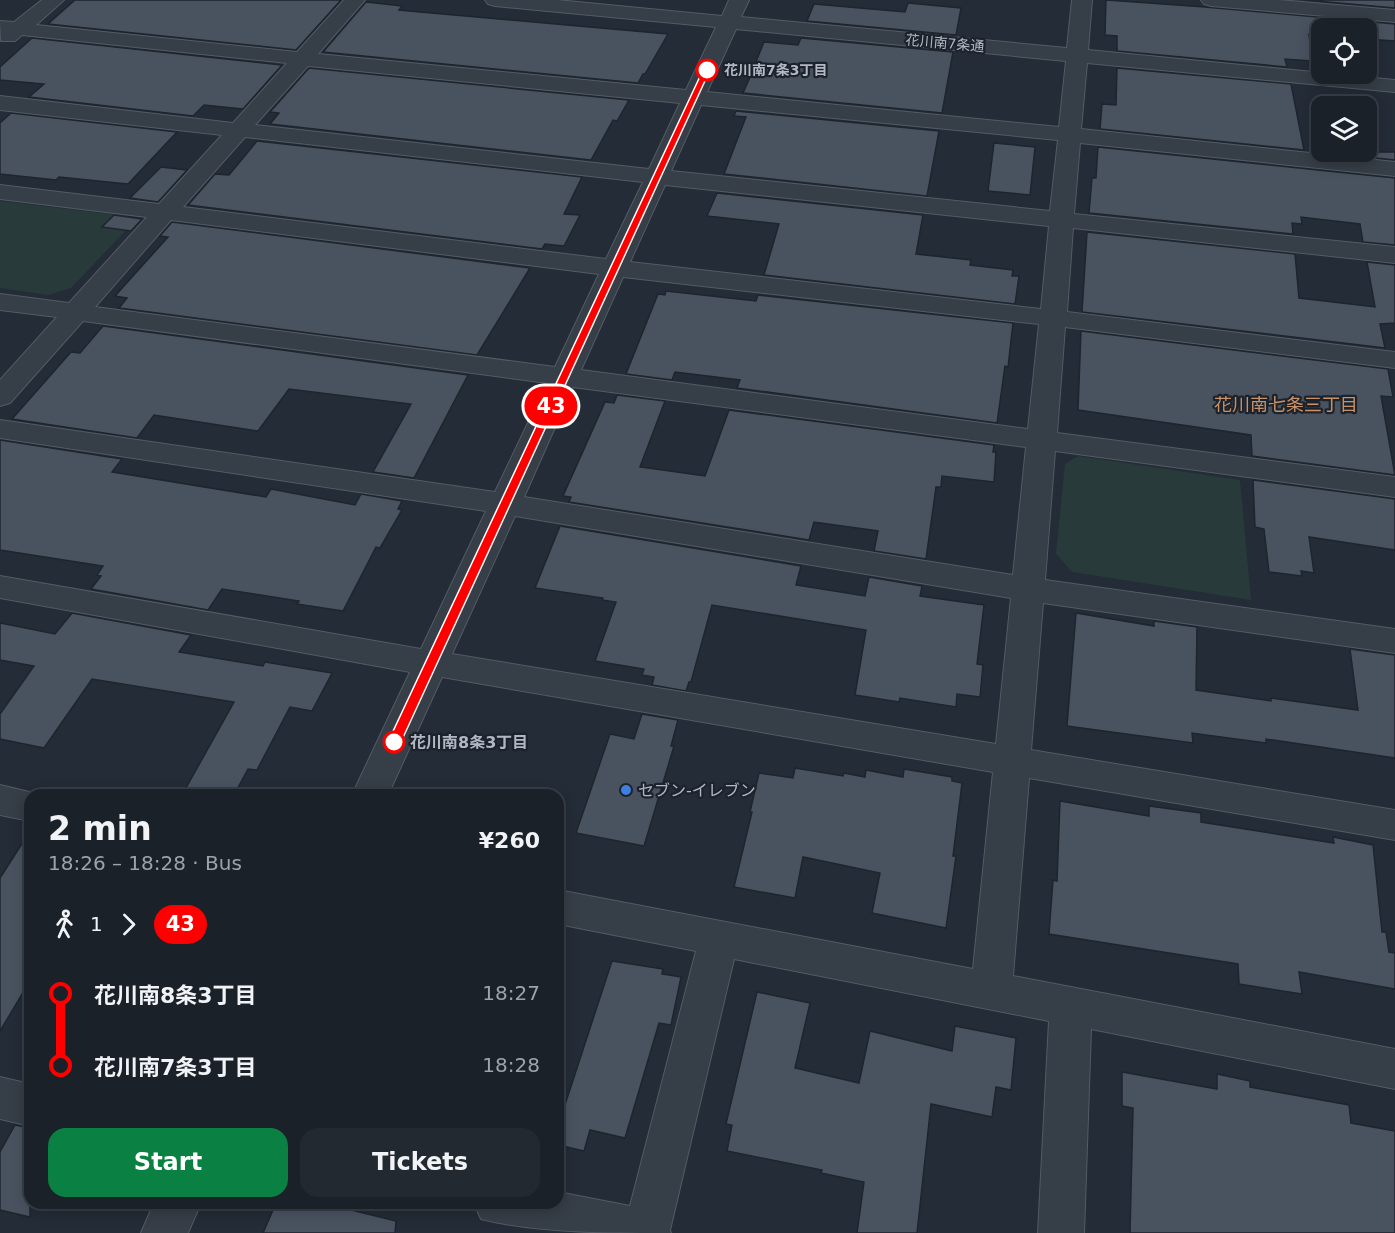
<!DOCTYPE html>
<meta charset="utf-8">
<style>
body{margin:0;font-family:"DejaVu Sans","Noto Sans JP",sans-serif;background:#232931;color:#f1f3f6;height:100vh;display:flex;flex-direction:column;font-size:22px;white-space:nowrap}
*{box-sizing:border-box;margin:0}
p{font-size:20px;color:#9fa3a8}
.icon{flex:none;width:33px;height:33px;fill:none;stroke:currentColor;stroke-width:2;stroke-linecap:round;stroke-linejoin:round}
.map{position:relative;flex:1;overflow:hidden}
.sheet{position:absolute;left:24px;top:789px;width:540px;height:420px;display:flex;flex-direction:column;background:#1a2129;border-radius:18px;box-shadow:0 3px 15px #0003,0 0 0 2px #383e46}
.sheet>*{flex:none}
.badge{padding:0 12px;border-radius:20px;font-size:21px;line-height:39px}
.tools{position:absolute;left:1311px;top:18px;display:grid;gap:12px}
.tools a{display:grid;place-items:center;width:66px;height:66px;border-radius:12px;background:#1a2129;box-shadow:0 3px 15px #0003,0 0 0 2px #383e46;font-size:30px}
.map>.badge{position:absolute;translate:-50% -50%;box-shadow:0 0 0 3px #fff}
.legs{display:flex;align-items:center;gap:9px;height:66px;padding:0 24px;font-size:20px}
.legs p{margin-inline-start:auto}
.summary{display:flex;align-items:center;justify-content:space-between;height:102px;padding:0 24px}
h1{font-size:33px;font-weight:700;line-height:45px}
.button{display:flex;gap:12px;margin-top:auto;padding:12px 24px}
.button a{flex:1;height:69px;border-radius:18px;background:#0b8043;color:#fff;font-size:24px;font-weight:700;line-height:69px;text-align:center}
.button a+a{background:#232931;color:#f1f3f6}
ul{padding:0 24px;list-style:none}
li{display:flex;align-items:center;gap:21px;height:72px;font-size:22px}
li i{display:grid;place-items:center;width:9px;height:100%;margin:0 8px;background:currentColor}
li i::after{content:'';width:15px;height:15px;margin:-8px;border:4px solid;border-radius:50%;background:#1a2129}
li p{margin-inline-start:auto}
li:first-child i{background:linear-gradient(#0000 50%,currentColor 0)}
li:last-child i{background:linear-gradient(currentColor 50%,#0000 0)}
.map>svg:first-child{display:block}
</style>
<div class="map">
<svg width="1395" height="1233" viewBox="0 0 1395 1233">
<rect width="100%" height="100%" fill="#232c37"/>
<path fill="#283a3a" d="M 0,201 L 128,216 L 133,223 L 71,288 L 48,295 L 0,288 Z
M 1078,456 L 1240,480 L 1251,600 L 1072,572 L 1056,554 L 1065,464 Z"/>
<path fill="#495360" stroke="#1e252e" stroke-width="1.5" d="M 75,0 L 341,0 L 296,50 L 48,24 Z
M 1106,0 L 1205,7 L 1395,24 L 1395,41 L 1366,39 L 1366,28 L 1322,28 L 1322,35 L 1309,34 L 1312,61 L 1285,59 L 1287,67 L 1117,51 L 1117,36 L 1105,35 Z
M 1305,0 L 1395,0 L 1395,8 Z
M 366,2 L 402,6 L 399,10 L 668,34 L 645,74 L 643,74 L 638,83 L 323,52 Z
M 908,3 L 961,8 L 956,35 L 807,21 L 814,4 L 905,12 Z
M 32,38 L 282,65 L 243,109 L 204,105 L 193,116 L 29,97 L 44,84 L 0,80 L 0,67 Z
M 801,38 L 953,52 L 942,113 L 743,93 L 751,75 L 749,69 L 755,64 L 764,42 L 798,45 Z
M 309,68 L 629,100 L 617,121 L 613,120 L 591,160 L 270,124 L 279,113 L 270,112 Z
M 1117,68 L 1291,84 L 1304,150 L 1100,129 L 1102,104 L 1116,105 Z
M 736,111 L 939,131 L 927,196 L 724,174 L 746,117 L 734,116 Z
M 11,113 L 177,132 L 128,184 L 59,177 L 56,180 L 0,174 L 0,123 Z
M 257,141 L 582,177 L 564,214 L 580,215 L 564,246 L 545,244 L 542,249 L 188,205 L 215,174 L 229,175 Z
M 994,143 L 1035,147 L 1030,195 L 988,191 Z
M 1098,147 L 1395,178 L 1395,245 L 1363,242 L 1360,224 L 1301,217 L 1302,224 L 1292,223 L 1293,234 L 1089,213 L 1092,178 L 1096,178 Z
M 1317,152 L 1395,152 L 1395,160 Z
M 161,167 L 187,170 L 158,202 L 130,198 Z
M 717,193 L 923,215 L 916,254 L 971,260 L 970,265 L 1013,270 L 1012,276 L 1019,276 L 1015,304 L 764,275 L 779,224 L 707,216 Z
M 114,215 L 142,219 L 131,231 L 102,227 Z
M 172,222 L 530,268 L 477,355 L 119,308 L 127,298 L 115,296 L 168,237 L 160,236 Z
M 1087,232 L 1295,254 L 1299,298 L 1375,307 L 1367,262 L 1395,265 L 1395,323 L 1380,324 L 1385,348 L 1082,312 Z
M 666,291 L 756,301 L 758,295 L 1013,323 L 1008,367 L 1005,366 L 997,423 L 737,388 L 740,380 L 675,372 L 672,380 L 626,374 L 658,294 L 665,295 Z
M 103,326 L 468,375 L 414,478 L 373,472 L 411,404 L 289,389 L 258,431 L 154,415 L 137,438 L 12,419 L 71,352 L 80,353 Z
M 1081,331 L 1388,369 L 1393,397 L 1381,396 L 1395,475 L 1252,456 L 1251,435 L 1078,410 Z
M 617,395 L 665,401 L 640,467 L 705,476 L 729,410 L 994,445 L 993,452 L 996,452 L 994,482 L 942,476 L 941,487 L 936,487 L 926,559 L 874,551 L 878,531 L 814,522 L 809,540 L 569,502 L 571,497 L 563,496 L 605,402 L 614,403 Z
M 0,440 L 122,459 L 112,472 L 266,497 L 271,489 L 355,505 L 361,494 L 402,501 L 398,509 L 402,510 L 380,548 L 376,547 L 343,611 L 297,604 L 299,601 L 222,589 L 208,610 L 91,589 L 101,576 L 97,575 L 103,566 L 0,550 Z
M 1253,480 L 1395,499 L 1395,550 L 1309,537 L 1314,573 L 1301,571 L 1302,576 L 1269,572 L 1264,529 L 1255,527 Z
M 560,526 L 801,566 L 796,585 L 865,596 L 869,577 L 922,586 L 920,596 L 984,605 L 977,664 L 983,665 L 980,697 L 957,694 L 956,707 L 900,698 L 899,702 L 855,695 L 866,630 L 712,605 L 691,682 L 689,682 L 686,691 L 652,685 L 654,677 L 642,675 L 644,669 L 595,661 L 616,602 L 602,600 L 603,598 L 535,588 Z
M 72,613 L 191,635 L 179,652 L 263,666 L 265,662 L 332,673 L 312,711 L 290,707 L 257,770 L 248,769 L 234,795 L 182,795 L 234,702 L 92,679 L 44,748 L 0,739 L 0,714 L 34,666 L 0,660 L 0,623 L 55,634 Z
M 1076,613 L 1154,626 L 1154,621 L 1197,627 L 1196,690 L 1271,701 L 1271,698 L 1358,710 L 1350,649 L 1395,655 L 1395,758 L 1266,739 L 1266,743 L 1192,733 L 1193,743 L 1067,726 Z
M 642,714 L 678,720 L 671,746 L 674,746 L 644,846 L 576,833 L 610,734 L 634,739 Z
M 795,768 L 843,776 L 844,773 L 865,777 L 866,770 L 903,777 L 904,769 L 952,777 L 952,781 L 962,783 L 953,856 L 956,856 L 946,928 L 872,913 L 880,873 L 803,857 L 795,898 L 734,887 L 752,812 L 750,812 L 759,773 L 793,778 Z
M 1060,801 L 1149,816 L 1149,806 L 1201,813 L 1201,822 L 1334,843 L 1333,837 L 1373,845 L 1382,932 L 1386,932 L 1389,952 L 1395,953 L 1395,989 L 1299,972 L 1302,994 L 1239,984 L 1238,964 L 1049,934 L 1053,880 L 1057,881 Z
M 30,831 L 30,981 L 0,1031 L 0,878 Z
M 612,961 L 663,969 L 662,974 L 681,977 L 671,1025 L 659,1023 L 625,1138 L 590,1130 L 584,1151 L 558,1145 L 558,1126 Z
M 757,992 L 810,1003 L 795,1068 L 859,1083 L 870,1031 L 952,1051 L 955,1026 L 1016,1038 L 1011,1090 L 996,1087 L 992,1117 L 931,1104 L 917,1233 L 857,1233 L 864,1182 L 821,1173 L 822,1170 L 727,1151 L 732,1125 L 726,1124 Z
M 1122,1072 L 1217,1089 L 1217,1074 L 1250,1081 L 1250,1087 L 1349,1105 L 1351,1123 L 1395,1131 L 1395,1233 L 1130,1233 L 1133,1108 L 1122,1106 Z
M 15,1125 L 30,1128 L 30,1217 L 0,1210 L 0,1152 Z
M 276,1203 L 323,1203 L 396,1221 L 395,1233 L 263,1233 Z"/>
<g fill="none" stroke-linecap="round" stroke-linejoin="round">
<defs>
<path id="minor" d="M 42,0 L 64,0 L 36,25 L 297,52 L 344,0 L 365,0 L 318,54 L 686,90 L 716,27 L 495,6 L 488,4 L 485,0 L 557,0 L 722,16 L 729,0 L 749,0 L 741,17 L 1067,48 L 1072,0 L 1092,0 L 1088,50 L 1395,80 L 1395,92 L 1087,63 L 1081,129 L 1395,162 L 1395,176 L 1080,143 L 1074,214 L 1395,247 L 1395,263 L 1073,228 L 1067,312 L 1395,352 L 1395,368 L 1065,327 L 1057,433 L 1395,477 L 1395,497 L 1055,451 L 1045,580 L 1395,629 L 1395,653 L 1043,603 L 1031,750 L 1395,810 L 1395,840 L 1029,778 L 1013,976 L 1395,1049 L 1395,1089 L 1091,1029 L 1084,1233 L 1038,1233 L 1049,1021 L 734,959 L 670,1230 L 671,1233 C 612,1233 536,1233 481,1219 L 474,1203 L 558,1203 L 558,1192 L 630,1206 L 696,951 L 558,924 L 558,890 L 973,969 L 993,772 L 442,677 L 388,795 L 352,795 L 410,672 L 0,598 L 0,576 L 421,649 L 486,511 L 0,438 L 0,420 L 495,492 L 547,383 L 83,321 L 10,403 L 0,406 L 0,380 L 57,317 L 0,310 L 0,294 L 69,303 L 147,217 L 0,199 L 0,185 L 159,204 L 222,135 L 0,110 L 0,96 L 233,123 L 287,63 L 22,35 L 15,41 L 1,41 L 0,21 L 14,22 ZM 736,29 L 1066,61 L 1059,127 L 707,92 ZM 308,66 L 680,103 L 649,169 L 255,125 ZM 701,105 L 1058,140 L 1050,211 L 671,171 ZM 245,137 L 643,182 L 606,259 L 183,207 ZM 665,185 L 1049,226 L 1041,309 L 630,262 ZM 171,220 L 599,274 L 555,367 L 95,307 ZM 623,277 L 1039,324 L 1028,429 L 581,370 ZM 573,387 L 1026,447 L 1013,575 L 524,497 ZM 515,516 L 1011,598 L 996,744 L 452,654 Z
M 1201,0 L 1279,0 L 1395,10 L 1395,22 L 1211,6 L 1204,4 Z
M 0,785 L 42,795 L 30,795 L 30,821 L 0,815 Z
M 0,1077 L 30,1084 L 30,1126 L 0,1119 Z
M 154,1203 L 201,1203 L 188,1233 L 141,1233 Z"/>
</defs>
<use href="#minor" stroke="#545b65" stroke-width="2"/>
<use href="#minor" fill="#363e47" fill-rule="evenodd"/>
</g>
<path fill="#f00" stroke="#fff" stroke-width="1.5" d="M 707,68 L 710,70 L 401,742 L 399,745 L 390,745 L 388,742 L 703,70 Z"/>
<g fill="#fff" stroke="#f00" stroke-width="3">
<circle cx="707" cy="70" r="10"/>
<circle cx="394" cy="742" r="10"/>
</g>
<circle fill="#3f7fe0" stroke="#1c232c" stroke-width="2" cx="626" cy="790" r="6"/>
<g text-anchor="middle" dominant-baseline="central" stroke-width="4.5" stroke-linejoin="round" paint-order="stroke">
<g font-size="14" fill="#b1b8c4" stroke="#1c232c">
<text transform="translate(945 43) rotate(5)">花川南7条通</text>
</g>
<g font-size="14" font-weight="bold" fill="#b1b8c4" stroke="#1c232c" text-anchor="start">
<text x="724" y="70">花川南7条3丁目</text>
</g>
<g font-size="16" font-weight="bold" fill="#b1b8c4" stroke="#1c232c" text-anchor="start">
<text x="410" y="742">花川南8条3丁目</text>
</g>
<g font-size="16" fill="#b1b8c4" stroke="#1c232c" text-anchor="start">
<text x="638" y="790">セブン-イレブン</text>
</g>
<g font-size="18" fill="#c99167" stroke="#1c232c">
<text x="1286" y="404">花川南七条三丁目</text>
</g>
</g>
</svg>
<div class="tools">
<a><svg class="icon" aria-label="locate" viewBox="0 0 24 24"><circle cx="12" cy="12" r="6"/><path d="M12 2v4M12 18v4M2 12h4M18 12h4"/></svg></a>
<a><svg class="icon" aria-label="layers" viewBox="0 0 24 24"><path d="M12 4l9 5-9 5-9-5zM3 14l9 5 9-5"/></svg></a>
</div>
<b class="badge" style="left:551px;top:406px;background:#f00;color:#fff">43</b>
<section class="sheet">
<div class="summary"><div><h1>2 min</h1><p>18:26 – 18:28 · Bus</p></div><b>¥260</b></div>
<div class="legs"><svg class="icon" aria-label="walk" viewBox="0 0 24 24"><circle cx="13" cy="4" r="2"/><path d="M13 8l-2 6 4 7M11 14l-3 7M7 12l3-4h3l4 4"/></svg>1<svg class="icon" aria-label="forward" viewBox="0 0 24 24"><path d="M9 5l7 7-7 7"/></svg><b class="badge" style="background:#f00;color:#fff">43</b></div>
<ul>
<li><i style="color:#f00"></i><b>花川南8条3丁目</b><p>18:27</p></li>
<li><i style="color:#f00"></i><b>花川南7条3丁目</b><p>18:28</p></li>
</ul>
<div class="button"><a>Start</a><a>Tickets</a></div>
</section>
</div>
